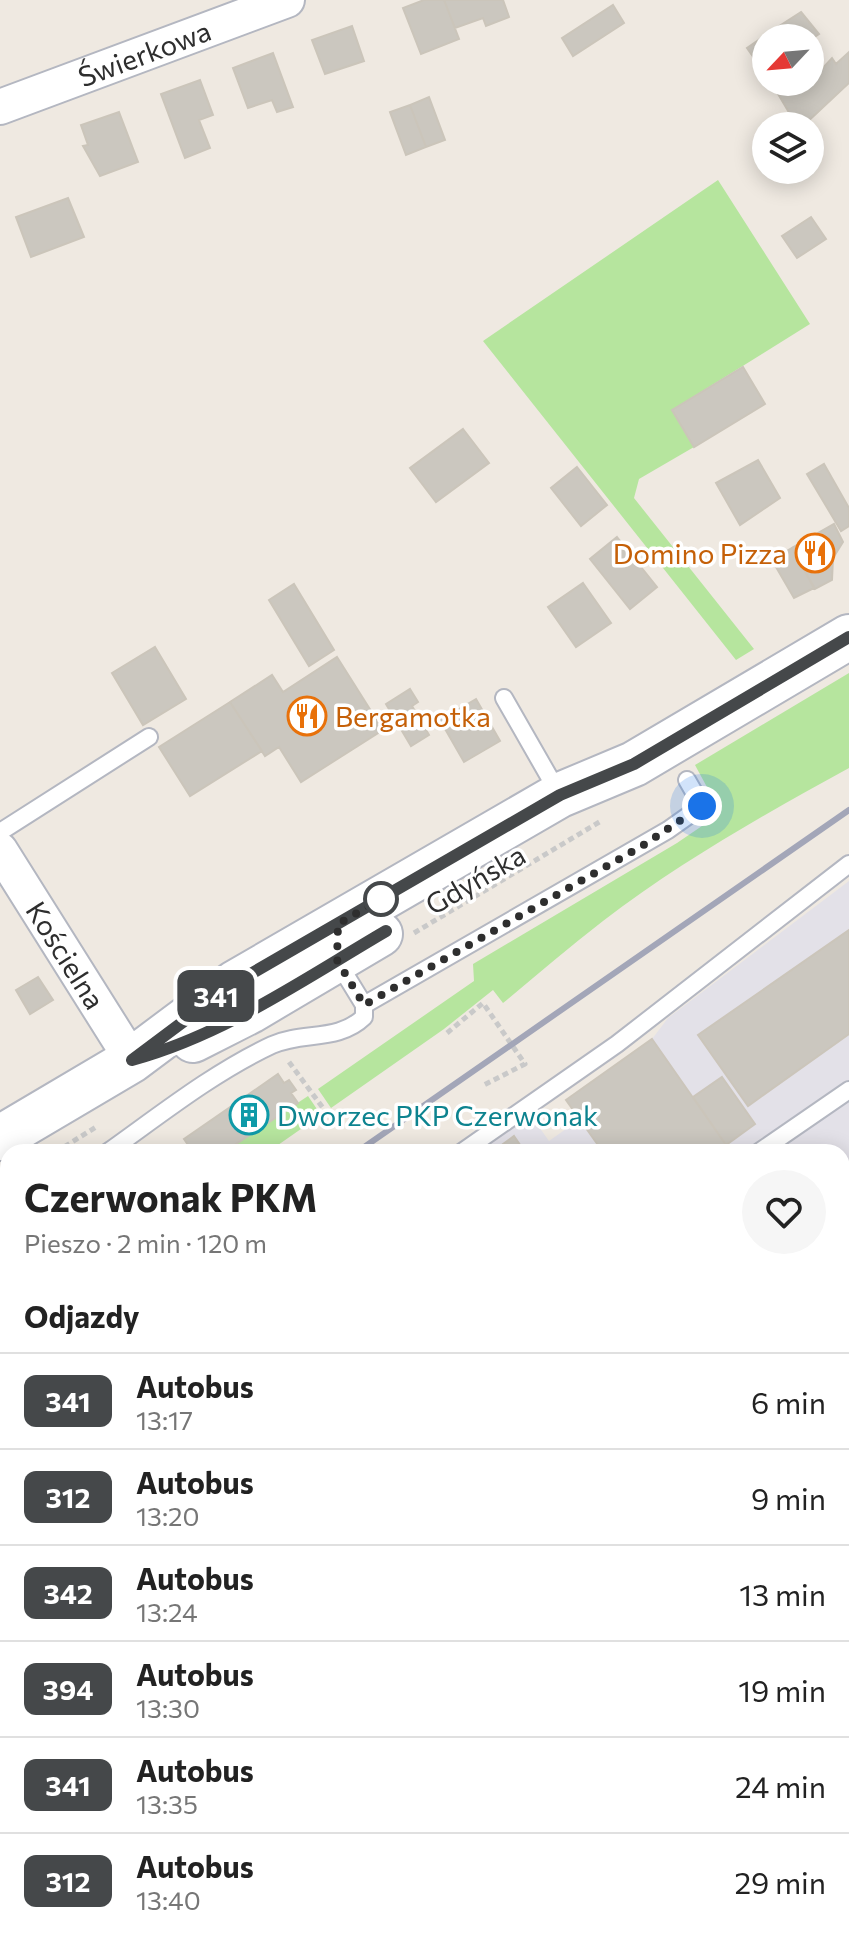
<!DOCTYPE html>
<html lang="pl">
<meta charset="utf-8">
<style>
body{margin:0;font-family:Commissioner,sans-serif;background:#f6f6f6;color:#222;height:100vh;display:flex;flex-direction:column;font-size:30px;white-space:nowrap}
*{box-sizing:border-box;margin:0}
p{font-size:26px;color:#767676}
.icon{flex:none;width:44px;height:44px;fill:none;stroke:currentColor;stroke-width:2;stroke-linecap:round;stroke-linejoin:round}
.map{position:relative;flex:1;overflow:hidden}
.panel{position:absolute;left:0px;top:1144px;width:850px;height:800px;display:flex;flex-direction:column;background:#fff;border-radius:24px 24px 0 0;box-shadow:0 4px 20px #0003}
.panel>*{flex:none}
.badge{padding:0 16px;border-radius:12px;font-size:28px;line-height:52px}
.needle{width:52px;rotate:244deg}
.controls{position:absolute;left:752px;top:24px;display:grid;gap:16px}
.controls a{display:grid;place-items:center;width:72px;height:72px;border-radius:50%;background:#fff;box-shadow:0 4px 20px #0003;font-size:40px}
.you{position:absolute;width:40px;height:40px;margin:-20px;border:6px solid #fff;border-radius:50%;background:#1a73e8;box-shadow:0 0 0 12px #1a73e833}
.map>.badge{position:absolute;translate:-50% -50%;box-shadow:0 0 0 4px #fff}
h2{padding:0 24px;font-size:30px;line-height:72px}
.round{display:grid;place-items:center;flex:none;width:84px;height:84px;border-radius:42px;background:#f6f6f6}
.headline{display:flex;align-items:center;justify-content:space-between;height:136px;padding:0 24px}
h1{font-size:38px;font-weight:700;line-height:60px}
ul{padding:0;list-style:none}
li{display:flex;align-items:center;gap:24px;height:96px;padding:0 24px;border-top:2px solid #e0e0e0}
li div{flex:1}
li b{display:block;font-size:30px}
li em{font-style:normal}
li .badge{min-width:88px;font-weight:700;text-align:center}
.map>svg:first-child{display:block}
</style>
<div class="map">
<svg width="849" height="1944" viewBox="0 0 849 1944">
<rect width="100%" height="100%" fill="#efe9e1"/>
<path fill="#e3e1e8" d="M 849,881 L 849,1356 L 842,1363 L 842,1152 L 445,1152 L 520,1100 L 549,1141 L 580,1119 L 566,1100 L 652,1039 L 668,1018 Z
M 8,1452 L 8,1936 L 842,1936 L 842,1925 L 849,1935 L 849,1944 L 0,1944 L 0,1457 Z"/>
<path fill="#b6e59e" d="M 718,180 L 810,324 L 672,410 L 694,447 L 639,479 L 634,498 L 754,649 L 736,660 L 483,341 Z
M 849,673 L 849,768 C 765,814 680,862 603,921 C 569,947 536,976 503,1003 L 493,990 L 444,1029 L 331,1108 L 318,1089 L 474,981 L 473,964 L 677,843 L 721,813 L 695,765 Z
M 308,1096 L 321,1115 L 268,1152 L 224,1152 Z
M 849,1437 L 849,1670 L 842,1663 L 842,1442 Z"/>
<path fill="#75cff0" d="M 842,1695 L 849,1705 L 847,1794 L 842,1792 Z"/>
<path fill="#cbc7bf" stroke="#cbc5ba" stroke-width="2" d="M 424,0 L 444,0 L 459,39 L 421,54 L 403,8 Z
M 444,0 L 503,0 L 509,17 L 486,26 L 483,18 L 455,28 Z
M 613,5 L 624,23 L 573,56 L 562,38 Z
M 801,12 L 819,34 L 810,40 L 774,38 L 770,32 Z
M 352,26 L 364,61 L 325,74 L 312,40 Z
M 770,32 L 774,38 L 766,38 L 766,75 L 747,48 Z
M 849,52 L 849,83 L 803,126 L 797,126 L 771,82 L 810,82 L 832,58 L 836,64 Z
M 273,53 L 293,107 L 277,112 L 272,100 L 248,108 L 233,68 Z
M 200,80 L 213,115 L 199,120 L 210,148 L 185,158 L 161,94 Z
M 429,97 L 445,140 L 426,147 L 410,105 Z
M 410,105 L 426,147 L 406,155 L 390,112 Z
M 119,112 L 138,162 L 100,176 L 83,146 L 88,145 L 81,125 Z
M 68,198 L 84,237 L 31,257 L 16,217 Z
M 811,217 L 826,239 L 797,258 L 782,236 Z
M 743,367 L 765,404 L 694,447 L 672,410 Z
M 463,429 L 489,463 L 436,502 L 410,468 Z
M 758,460 L 780,498 L 740,525 L 716,483 Z
M 824,464 L 849,508 L 849,526 L 841,531 L 807,474 Z
M 577,467 L 607,505 L 581,526 L 551,488 Z
M 834,524 L 843,542 L 833,558 L 832,580 L 815,589 L 792,548 Z
M 617,537 L 657,587 L 630,609 L 590,559 Z
M 792,548 L 814,588 L 794,598 L 772,560 Z
M 583,583 L 611,623 L 576,647 L 548,607 Z
M 294,584 L 334,650 L 309,666 L 269,600 Z
M 155,647 L 186,699 L 143,725 L 112,673 Z
M 337,657 L 383,730 L 301,782 L 279,747 L 265,756 L 230,702 L 272,675 L 283,692 Z
M 410,689 L 418,702 L 412,706 L 429,735 L 411,746 L 386,704 Z
M 476,699 L 500,741 L 464,762 L 440,720 Z
M 230,702 L 262,751 L 190,796 L 159,747 Z
M 849,930 L 849,1034 L 748,1106 L 698,1035 Z
M 38,977 L 53,1000 L 30,1014 L 16,990 Z
M 652,1039 L 726,1145 L 716,1152 L 603,1152 L 566,1100 Z
M 278,1074 L 284,1083 L 289,1080 L 296,1090 L 291,1093 L 298,1103 L 224,1152 L 193,1152 L 184,1139 Z
M 722,1077 L 755,1124 L 726,1145 L 693,1097 Z
M 514,1136 L 525,1152 L 492,1152 Z
M 0,1560 L 8,1572 L 8,1669 L 0,1674 Z"/>
<g fill="none" stroke-linecap="round" stroke-linejoin="round">
<defs>
<path id="service" d="M 504,698 L 559,794
M 0,832 L 149,737
M 364,1005 L 668,830 L 702,806 L 687,780
M 108,1152 C 160,1115 214,1072 272,1045 C 303,1031 338,1042 364,1017 L 364,1005 L 337,961
M 462,1152 L 617,1044 L 849,864
M 759,1152 L 849,1090
M 0,1227 L 8,1221
M 842,1237 L 849,1232
M 0,1516 L 8,1512"/>
<g id="minor">
<path id="s1" d="M 0,107 L 287,0"/>
<path id="s2" d="M 0,850 L 132,1060"/>
</g>
<path id="secondary" d="M 193,1040 L 250,1011 L 380,934
M 0,1138 L 132,1060 L 235,983 L 560,795 L 634,764 L 849,637"/>
</defs>
<use href="#service" stroke="#b4b7c1" stroke-width="20"/>
<use href="#minor" stroke="#b4b7c1" stroke-width="38"/>
<use href="#secondary" stroke="#b4b7c1" stroke-width="48"/>
<path stroke="#c9c9c9" stroke-width="5" stroke-dasharray="6 4" stroke-linecap="butt" d="M 414,933 L 601,821
M 447,1033 L 483,1003 L 525,1064 L 484,1085
M 289,1062 L 326,1112
M 56,1152 L 96,1127
M 0,1185 L 8,1180"/>
<use href="#service" stroke="#fff" stroke-width="16"/>
<use href="#minor" stroke="#fff" stroke-width="34"/>
<use href="#secondary" stroke="#fff" stroke-width="44"/>
<path stroke="#a3a6b8" stroke-width="6" d="M 357,1152 L 849,810
M 0,1341 L 8,1336
M 0,1400 L 8,1395"/>
</g>
<g fill="none" stroke-linecap="round" stroke-linejoin="round">
<defs>
<path id="line" d="M 386,931 C 304,979 224,1035 132,1060 L 235,983 L 560,795 L 634,764 L 849,637"/>
</defs>
<use href="#line" stroke="#fff" stroke-width="18"/>
<use href="#line" stroke="#45484a" stroke-width="12"/>
<path stroke="#2e2e2e" stroke-width="8" stroke-dasharray="0 14.4" d="M 381,899 L 338,924 L 337,960 L 364,1005 L 642,846 L 702,806"/>
</g>
<defs>
<symbol id="restaurant-ring" viewBox="-11 -11 22 22"><circle r="9.5" fill="#fff" stroke="#e8710a" stroke-width="1.5"/><path d="M-5-6h1v4h1v-4h1v4h1v-4h1v5L-1.5 .5V6h-2V.5L-5-1ZM5-6V6H3V1.5H1.5Q1.5-4 5-6Z" fill="#e8710a"/></symbol>
<symbol id="building-ring" viewBox="-11 -11 22 22"><circle r="9.5" fill="#fff" stroke="#0f9aa8" stroke-width="1.5"/><path d="M-4-6H4V6H1V3H-1V6H-4ZM-2.5-4.3h1.7v1.8h-1.7ZM.8-4.3h1.7v1.8H.8ZM-2.5-1h1.7V.8h-1.7ZM.8-1h1.7V.8H.8Z" fill="#0f9aa8"/></symbol>
</defs>
<g fill-rule="evenodd">
<use href="#restaurant-ring" x="793" y="531" width="44" height="44"/>
<use href="#restaurant-ring" x="285" y="694" width="44" height="44"/>
<use href="#building-ring" x="227" y="1093" width="44" height="44"/>
</g>
<circle fill="#fff" stroke="#45484a" stroke-width="4" cx="381" cy="899" r="16"/>
<g text-anchor="middle" dominant-baseline="central" stroke-width="7" stroke-linejoin="round" paint-order="stroke">
<g font-size="28" fill="#2e2e2e" stroke="#fff">
<text stroke="none"><textPath href="#s1" startOffset="154">Świerkowa</textPath></text>
<text transform="translate(475 879) rotate(-30)">Gdyńska</text>
<text stroke="none"><textPath href="#s2" startOffset="124">Kościelna</textPath></text>
</g>
<g font-size="28" fill="#c56008" stroke="#fff" text-anchor="end">
<text x="787" y="553">Domino Pizza</text>
<text x="335" y="716" text-anchor="start">Bergamotka</text>
</g>
<g font-size="28" fill="#0d838f" stroke="#fff" text-anchor="start">
<text x="277" y="1115">Dworzec PKP Czerwonak</text>
</g>
</g>
</svg>
<div class="controls">
<a><svg class="needle" viewBox="-14 -14 28 28"><path d="M0-13l5 13h-10z" fill="#e53935"/><path d="M0 13l5-13h-10z" fill="#767676"/></svg></a>
<a><svg class="icon" aria-label="layers" viewBox="0 0 24 24"><path d="M12 4l9 5-9 5-9-5zM3 14l9 5 9-5"/></svg></a>
</div>
<div class="you" style="left:702px;top:806px"></div>
<b class="badge" style="left:216px;top:996px;background:#45484a;color:#fff">341</b>
<section class="panel">
<div class="headline"><div><h1>Czerwonak PKM</h1><p>Pieszo · 2 min · 120 m</p></div><a class="round"><svg class="icon" aria-label="heart" viewBox="0 0 24 24"><path d="M12 20l-8-8c-3-5 5-10 8-4 3-6 11-1 8 4z"/></svg></a></div>
<h2>Odjazdy</h2>
<ul>
<li><span class="badge" style="background:#45484a;color:#fff">341</span><div><b>Autobus</b><p>13:17</p></div><em>6 min</em></li>
<li><span class="badge" style="background:#45484a;color:#fff">312</span><div><b>Autobus</b><p>13:20</p></div><em>9 min</em></li>
<li><span class="badge" style="background:#45484a;color:#fff">342</span><div><b>Autobus</b><p>13:24</p></div><em>13 min</em></li>
<li><span class="badge" style="background:#45484a;color:#fff">394</span><div><b>Autobus</b><p>13:30</p></div><em>19 min</em></li>
<li><span class="badge" style="background:#45484a;color:#fff">341</span><div><b>Autobus</b><p>13:35</p></div><em>24 min</em></li>
<li><span class="badge" style="background:#45484a;color:#fff">312</span><div><b>Autobus</b><p>13:40</p></div><em>29 min</em></li>
</ul>
</section>
</div>
